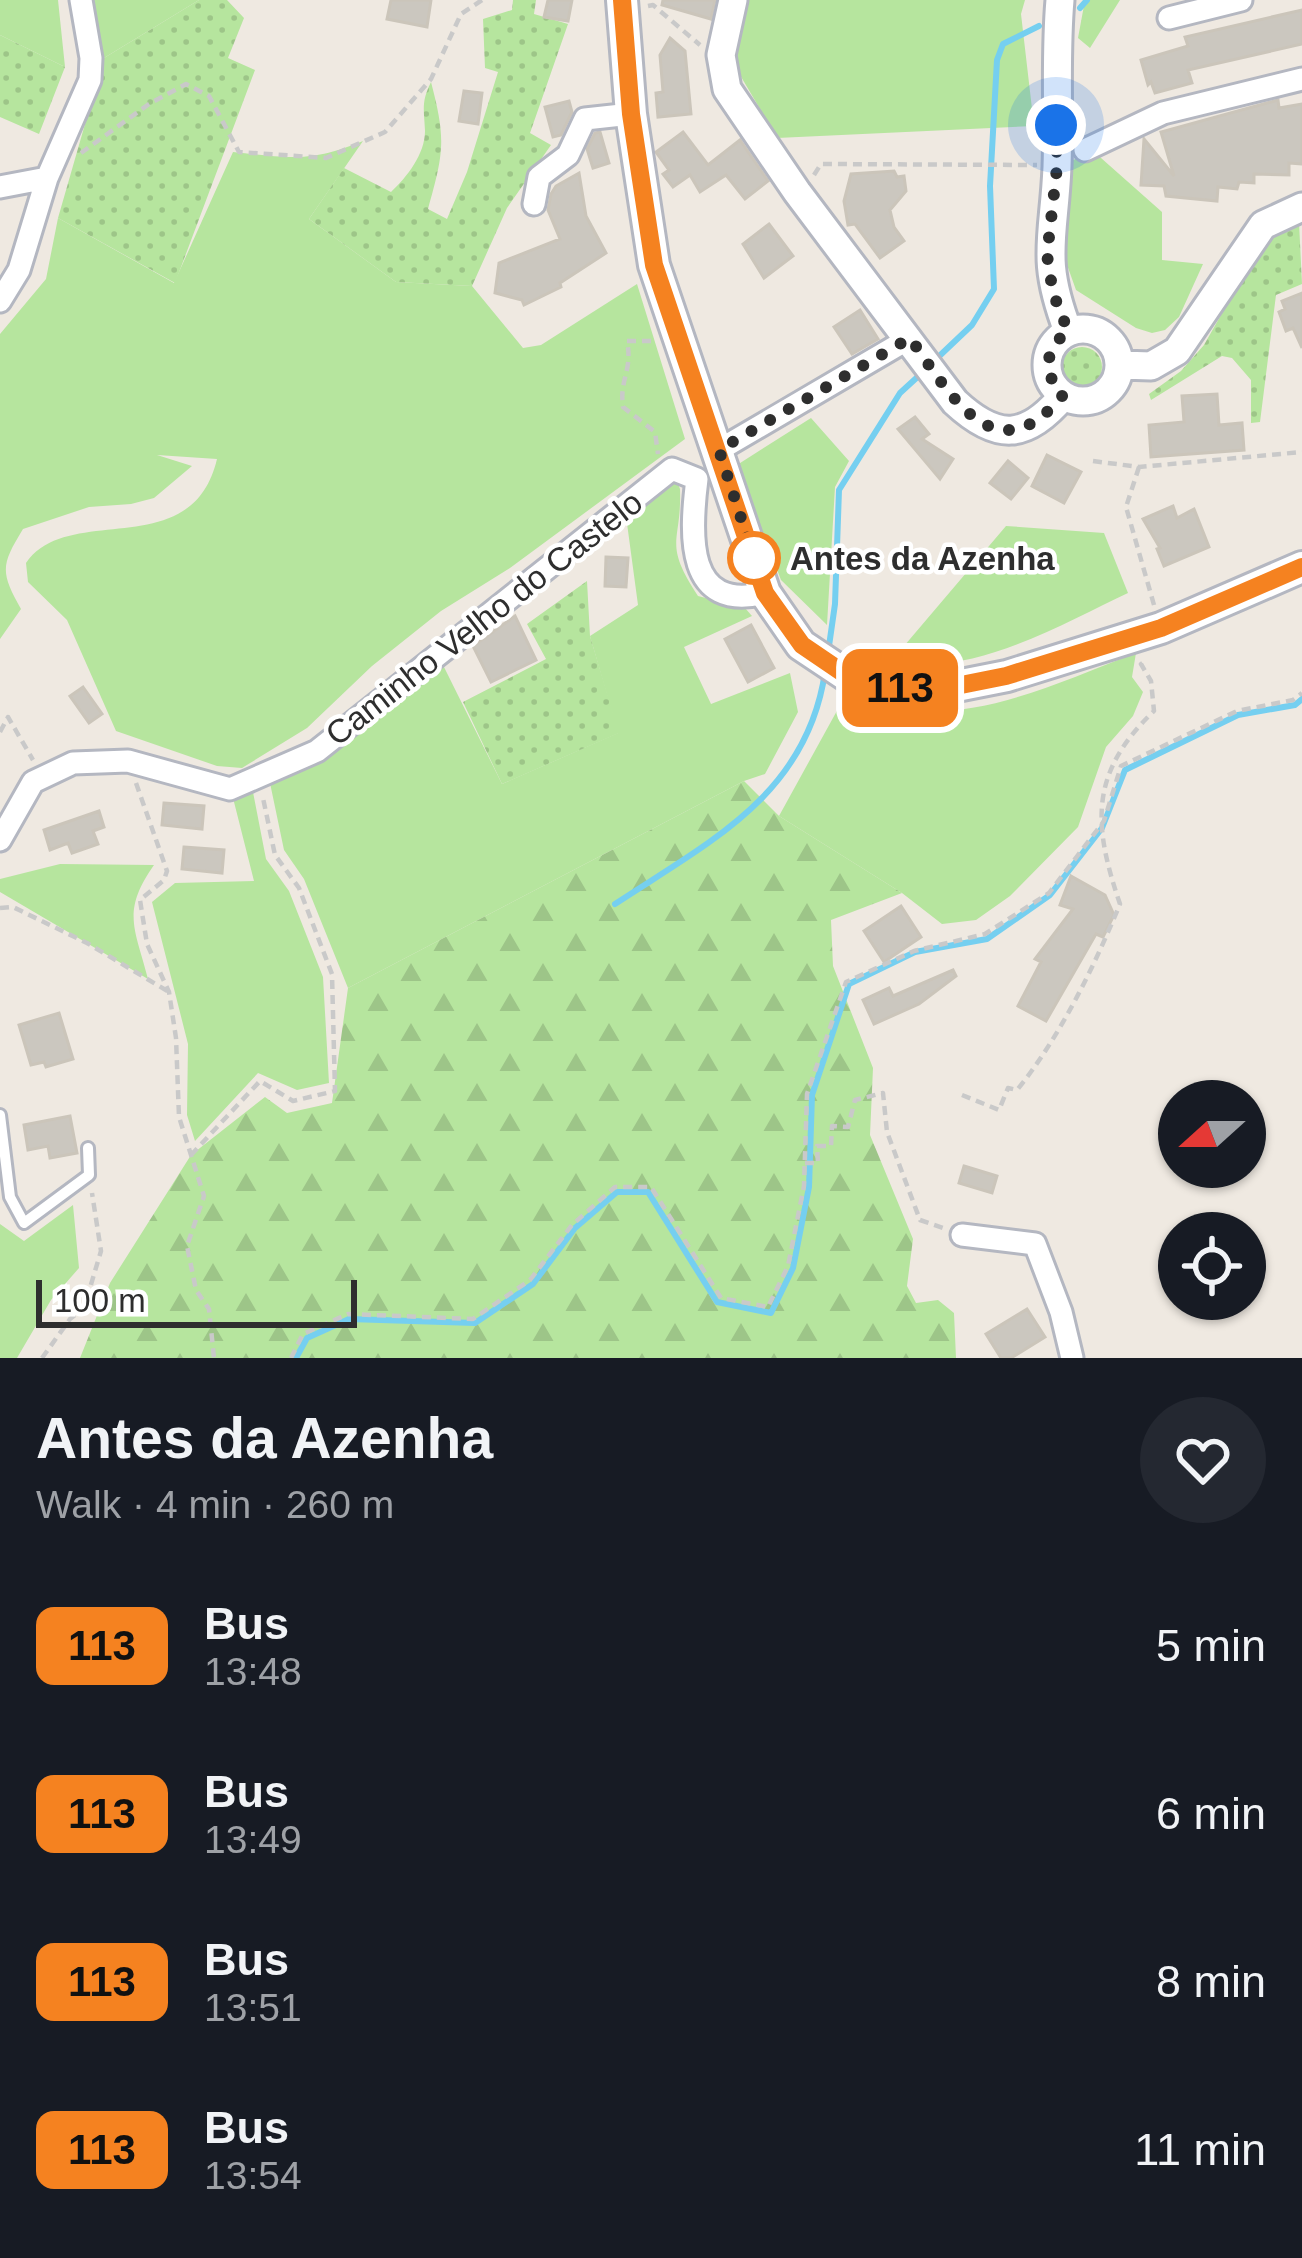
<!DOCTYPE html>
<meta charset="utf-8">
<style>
body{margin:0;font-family:Arial,sans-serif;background:#242831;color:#f1f3f6;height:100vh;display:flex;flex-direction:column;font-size:45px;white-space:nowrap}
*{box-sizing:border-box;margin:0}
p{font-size:39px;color:#9ea1a6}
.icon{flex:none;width:66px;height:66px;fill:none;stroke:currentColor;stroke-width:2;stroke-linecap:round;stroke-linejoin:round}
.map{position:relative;height:1358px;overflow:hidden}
.drawer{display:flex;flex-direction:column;background:#171b24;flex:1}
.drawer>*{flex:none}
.badge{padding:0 24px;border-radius:18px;font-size:42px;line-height:78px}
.needle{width:78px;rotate:249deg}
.fabs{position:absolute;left:1158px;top:1080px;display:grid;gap:24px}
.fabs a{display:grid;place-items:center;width:108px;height:108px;border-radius:50%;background:#171b24;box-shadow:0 3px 9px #0004;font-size:60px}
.scale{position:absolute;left:36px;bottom:30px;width:321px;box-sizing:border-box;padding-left:12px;border:6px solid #2e2e2e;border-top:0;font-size:33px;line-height:42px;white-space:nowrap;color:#2e2e2e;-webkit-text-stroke:9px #fff;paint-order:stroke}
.you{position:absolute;width:60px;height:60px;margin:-30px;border:9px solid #fff;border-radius:50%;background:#1a73e8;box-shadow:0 0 0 18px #1a73e833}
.map>.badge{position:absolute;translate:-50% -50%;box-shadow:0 0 0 6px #fff}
.round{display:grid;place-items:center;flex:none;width:126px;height:126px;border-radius:63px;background:#242831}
.summary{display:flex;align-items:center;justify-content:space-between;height:204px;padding:0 36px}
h1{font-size:57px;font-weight:800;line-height:90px}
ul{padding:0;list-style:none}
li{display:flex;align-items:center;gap:36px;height:168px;padding:0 36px}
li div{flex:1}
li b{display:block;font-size:45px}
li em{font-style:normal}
li .badge{min-width:132px;font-weight:700;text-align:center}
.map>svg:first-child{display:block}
</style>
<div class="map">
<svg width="1302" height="1358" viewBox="0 0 1302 1358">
<defs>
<pattern id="forest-firs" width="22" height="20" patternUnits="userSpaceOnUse" patternTransform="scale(3)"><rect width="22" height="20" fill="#b6e59e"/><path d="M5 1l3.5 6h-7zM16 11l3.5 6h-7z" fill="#9dc588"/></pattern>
<pattern id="garden-dots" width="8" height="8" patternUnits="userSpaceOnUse" patternTransform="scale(3)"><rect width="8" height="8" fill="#b6e59e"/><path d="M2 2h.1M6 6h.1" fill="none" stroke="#9dc588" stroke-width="1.8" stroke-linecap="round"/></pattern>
</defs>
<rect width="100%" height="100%" fill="#efe9e1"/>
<path fill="#b6e59e" d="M 0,0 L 58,0 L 65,67 L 0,35 Z
M 91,0 L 199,0 L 104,58 Z
M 742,0 L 1025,0 L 1021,14 L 1034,126 L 777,138 L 730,58 Z
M 363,141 L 309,219 L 396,282 L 472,286 L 523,348 L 541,345 L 637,284 L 685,439 L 510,568 L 441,611 L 372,666 L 307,728 L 242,768 L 217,766 L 116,731 L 67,620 L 28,582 L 26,563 C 69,501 192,565 217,459 L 157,455 L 192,466 L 154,498 L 131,504 L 89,507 L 23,529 C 1,565 0,572 21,609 L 0,639 L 0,334 L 46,279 L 58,218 L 174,283 L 233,152 C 289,158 309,163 363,141 Z
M 1092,150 L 1162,212 L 1162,260 L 1203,264 L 1179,317 L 1165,330 L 1152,333 L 1136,328 L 1076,290 L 1066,262 L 1063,236 L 1068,163 Z
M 811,418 L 849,461 L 835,487 L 827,625 L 781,580 L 737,465 Z
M 670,479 L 677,481 L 680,489 C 682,544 662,541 698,596 L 745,608 L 752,616 L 684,647 L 711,704 L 790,673 L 798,712 L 765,774 L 744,781 L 348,988 L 304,879 L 284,850 L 270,783 L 442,663 L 502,784 L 618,733 L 590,636 L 638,605 L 626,516 Z
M 1006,526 L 1104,533 L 1128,593 C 1064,623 964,682 893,659 Z
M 1136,653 L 1132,677 L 1143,692 L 1133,716 L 1106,747 L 1078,827 L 1010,896 L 976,920 L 942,924 L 902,893 L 779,816 L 844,698 C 952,735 1037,691 1136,653 Z
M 252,787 L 266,859 L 289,891 L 323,977 L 329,1083 L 297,1090 L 258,1073 L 195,1141 L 187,1115 L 188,1044 L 152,902 L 175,883 L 254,881 L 233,798 Z
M 60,864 L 154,865 C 121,912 135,928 148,979 L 0,892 L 0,879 Z
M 73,1205 L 79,1268 L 51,1300 L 17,1358 L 0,1358 L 0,1224 L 24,1241 Z"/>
<path fill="url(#forest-firs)" d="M 1085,0 L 1120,0 L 1090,48 L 1078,38 Z
M 744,781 L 779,816 L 902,893 L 831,920 L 833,966 L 873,1068 L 870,1135 L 913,1239 L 907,1286 L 916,1303 L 938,1300 L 954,1313 L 956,1358 L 80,1358 L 110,1283 L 191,1155 L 265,1097 L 287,1113 L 332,1103 L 348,988 Z"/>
<path fill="url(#garden-dots)" d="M 199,0 L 227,0 L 244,18 L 228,58 L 255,70 L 175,283 L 58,218 L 104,58 Z
M 513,0 L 536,0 L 534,14 L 568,24 L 530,133 L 551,145 L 507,208 L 472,286 L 396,282 L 309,219 L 344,168 L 391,192 C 407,177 425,154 425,131 C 424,109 421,102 431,82 C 446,139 444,152 428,209 L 447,219 L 467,172 L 498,72 L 485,68 L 483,19 L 512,10 Z
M 0,35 L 65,67 L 39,134 L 0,117 Z
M 1299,222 L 1302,284 L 1276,295 L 1260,422 L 1251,423 L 1251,380 L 1232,358 L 1222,356 L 1151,400 L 1149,394 L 1181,371 L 1204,345 L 1268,232 Z
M1062 367a20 20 0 1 1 40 0a20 20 0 1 1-40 0Z
M 587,581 L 590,636 L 619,733 L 502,784 L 463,702 L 546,659 L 527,624 Z"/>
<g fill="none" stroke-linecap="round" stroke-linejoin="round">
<path stroke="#75cff0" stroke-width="6" d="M 1080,8 L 1087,0
M 933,362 L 972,325 L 994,289 L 990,186 L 997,60 L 1003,44 L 1039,26
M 828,653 L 835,604 L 839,490 L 900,393 L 924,371
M 615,904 C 709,842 807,795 825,672
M 296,1358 L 307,1338 L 349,1319 L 475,1323 L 533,1284 L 575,1228 L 617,1192 L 648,1192 L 717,1302 L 771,1313 L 793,1268 L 809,1187 L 812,1095 L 849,984 L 915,952 L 987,939 L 1050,895 L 1102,828 L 1125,770 L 1238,715 L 1295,705 L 1302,699"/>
</g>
<path fill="#cbc7bf" stroke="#cbc5ba" stroke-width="3" d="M 391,0 L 431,0 L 427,27 L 387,19 Z
M 548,0 L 572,0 L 568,21 L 544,17 Z
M 663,0 L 715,0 L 711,19 L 662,5 Z
M 1302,10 L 1302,44 L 1188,70 L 1192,83 L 1155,93 L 1151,82 L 1148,85 L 1141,60 L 1188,46 L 1185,37 Z
M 670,38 L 685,51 L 691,114 L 658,117 L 656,93 L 663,92 L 660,55 Z
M 464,91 L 482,93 L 478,124 L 459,121 Z
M 1278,100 L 1279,108 L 1302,104 L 1302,164 L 1289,163 L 1289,175 L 1254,174 L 1254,183 L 1239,182 L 1237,189 L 1218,187 L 1217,201 L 1166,196 L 1164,186 L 1141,185 L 1144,139 L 1174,176 L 1161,132 Z
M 569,101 L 572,112 L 561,135 L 553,137 L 545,107 Z
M 600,132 L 609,163 L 593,168 L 587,149 L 595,133 Z
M 683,132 L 708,165 L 740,140 L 768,181 L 745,199 L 726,175 L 700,192 L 690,175 L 673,187 L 663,174 L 669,170 L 656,152 Z
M 894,171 L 897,177 L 904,176 L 906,191 L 890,210 L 894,227 L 904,241 L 880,258 L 855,224 L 848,225 L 844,201 L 851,174 Z
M 579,173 L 586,216 L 606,253 L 560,283 L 561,287 L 524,305 L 522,300 L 495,293 L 499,263 L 560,239 L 548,210 L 551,194 L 556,186 Z
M 769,224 L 793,256 L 764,278 L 743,244 Z
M 1302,293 L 1302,348 L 1293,328 L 1286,331 L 1279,312 L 1285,309 L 1282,301 Z
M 860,310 L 878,339 L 852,354 L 834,327 Z
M 1217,394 L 1219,425 L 1242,423 L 1244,450 L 1151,457 L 1149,425 L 1184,422 L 1182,396 Z
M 915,417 L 929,434 L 922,439 L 953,459 L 940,479 L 898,429 Z
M 1047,455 L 1081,472 L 1064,503 L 1032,486 Z
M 1008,461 L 1028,478 L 1011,499 L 990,483 Z
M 1173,506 L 1177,518 L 1194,509 L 1209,547 L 1164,566 L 1157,549 L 1160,548 L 1143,519 Z
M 606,557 L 628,558 L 626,587 L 605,586 Z
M 515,616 L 536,660 L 491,682 L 473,646 Z
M 751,625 L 774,668 L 748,682 L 725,639 Z
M 83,687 L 102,714 L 89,723 L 70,696 Z
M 164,803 L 204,806 L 202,829 L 162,825 Z
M 99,811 L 104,827 L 93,831 L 98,844 L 72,853 L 68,843 L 50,850 L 44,830 Z
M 184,847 L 224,850 L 222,873 L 182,869 Z
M 1071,876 L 1105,895 L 1114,915 L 1103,937 L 1096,934 L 1046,1021 L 1018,1006 L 1041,962 L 1035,959 L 1073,909 L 1060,905 Z
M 901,906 L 921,937 L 884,962 L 864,931 Z
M 953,970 L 956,976 L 919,1004 L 874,1024 L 863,1000 L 889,988 L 893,996 Z
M 59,1013 L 73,1059 L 46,1067 L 44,1062 L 31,1065 L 19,1025 Z
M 70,1116 L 77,1153 L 50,1158 L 48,1146 L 28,1150 L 24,1125 Z
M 964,1166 L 997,1176 L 992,1193 L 959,1183 Z
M 1027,1309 L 1045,1337 L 1011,1358 L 1001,1358 L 986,1334 Z"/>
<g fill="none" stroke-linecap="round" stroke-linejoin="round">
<defs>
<path id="service" d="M 0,1115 L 10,1197 L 24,1223 L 89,1175 L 88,1148"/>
<path id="minor" d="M 1169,18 L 1241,0
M 1085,150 L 1163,113 L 1302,79
M 0,187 L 47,178
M 534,204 L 539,177 L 568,155 L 585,119 L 631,114
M 0,301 L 19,270 L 47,178 L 90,80 L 91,58 L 81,0
M 719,450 L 910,338
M 0,840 L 33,782 L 73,763 L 128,761 L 230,789 L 317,751 L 672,469 L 697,479 C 690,534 685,613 765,593
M 962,1235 L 1035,1244 L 1061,1312 L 1072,1358"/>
<path id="tertiary" d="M 733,0 L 721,55 L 727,89 L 797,192 L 955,402 C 997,441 1026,440 1063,396
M 1060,0 C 1055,56 1059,111 1057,167 C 1054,239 1040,258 1068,331
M1047 365a36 36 0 1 1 72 0a36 36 0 1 1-72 0Z
M 1121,365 L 1151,366 L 1177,351 L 1263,225 L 1302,207"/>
<path id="secondary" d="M 622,0 L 631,114 L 654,265 L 765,593 L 801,645 L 852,679 L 926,692 L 1007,676 L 1161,628 L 1302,567"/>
</defs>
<use href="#service" stroke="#b4b7c1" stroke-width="16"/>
<use href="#minor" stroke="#b4b7c1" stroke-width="27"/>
<use href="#tertiary" stroke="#b4b7c1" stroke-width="33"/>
<use href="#secondary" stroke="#b4b7c1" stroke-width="36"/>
<path stroke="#c9c9c9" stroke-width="4.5" stroke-dasharray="9 6" stroke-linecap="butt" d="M 648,6 L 653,5 L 700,45
M 81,153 L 149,104 L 186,84 L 209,96 L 239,152 L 326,158 L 385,132 L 431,79 L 461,14 L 482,0
M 814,175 L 821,164 L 1037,165
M 651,341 L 627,341 C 633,371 619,379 623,407 L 655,432 L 658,454
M 1093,461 L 1139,467 L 1302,452
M 1139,467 L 1126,507 L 1154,605
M 0,732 L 8,717 L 33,760
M 136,783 L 167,871 L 164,880 L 140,900 L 147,944 L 169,992 L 176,1038 L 179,1117 L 204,1196 L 187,1246 L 196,1290 L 209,1309 L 214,1358
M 0,908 L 13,907 L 87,943 L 169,992
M 962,1095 L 999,1110 L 1008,1088 L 1017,1090 C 1060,1037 1094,967 1120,904 C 1093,825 1089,773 1154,711 L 1151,681 L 1141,664 L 1147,660
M 191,1155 L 260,1081 L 293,1101 L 335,1091 L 332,974 L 299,888 L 275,855 L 263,798
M 805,1163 L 818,1163 L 817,1146 L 831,1146 L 832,1126 L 848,1127 L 855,1100 L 883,1093 L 887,1132 L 920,1220 L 946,1229
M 42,1358 L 70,1319 L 84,1308 L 101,1251 L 92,1193
M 291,1358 L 303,1334 L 348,1314 L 473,1319 L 530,1280 L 572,1225 L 615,1187 L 651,1187 L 721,1298 L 768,1307 L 788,1266 L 804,1186 L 807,1094 L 846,982 L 914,951 L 985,934 L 1049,893 L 1104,821 L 1121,766 L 1237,711 L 1293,700 L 1302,693"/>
<use href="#service" stroke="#fff" stroke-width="10"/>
<use href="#minor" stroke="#fff" stroke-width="21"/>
<use href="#tertiary" stroke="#fff" stroke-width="27"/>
<use href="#secondary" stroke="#fff" stroke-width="30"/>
</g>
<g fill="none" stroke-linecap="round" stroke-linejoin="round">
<defs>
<path id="line" d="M 622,0 L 631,114 L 654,265 L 765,593 L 802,645 L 852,679 L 926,692 L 1006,676 L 1161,628 L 1302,567"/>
</defs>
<use href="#line" stroke="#fff" stroke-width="27"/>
<use href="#line" stroke="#f58220" stroke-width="18"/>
<path stroke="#2e2e2e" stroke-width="12" stroke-dasharray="0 21.6" d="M 754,558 L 719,450 L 910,338 C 951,395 995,478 1063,395 C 1042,373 1044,350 1068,331 L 1053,293 L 1047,255 L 1057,167 L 1056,125"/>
</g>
<circle fill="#fff" stroke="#f58220" stroke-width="6" cx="754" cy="558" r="24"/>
<g text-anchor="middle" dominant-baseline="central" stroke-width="9" stroke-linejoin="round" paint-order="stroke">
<g font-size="33" font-weight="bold" fill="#2e2e2e" stroke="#fff" text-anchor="start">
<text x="790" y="558">Antes da Azenha</text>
</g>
<g font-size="33" fill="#2e2e2e" stroke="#fff">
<text transform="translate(484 618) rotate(-38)">Caminho Velho do Castelo</text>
</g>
</g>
</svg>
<div class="fabs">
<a><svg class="needle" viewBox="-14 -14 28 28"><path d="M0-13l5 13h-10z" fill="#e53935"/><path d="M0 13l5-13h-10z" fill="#9ea1a6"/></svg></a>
<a><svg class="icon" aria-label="locate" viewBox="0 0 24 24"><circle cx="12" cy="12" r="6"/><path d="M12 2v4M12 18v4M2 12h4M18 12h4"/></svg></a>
</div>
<div class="scale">100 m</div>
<div class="you" style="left:1056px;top:125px"></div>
<b class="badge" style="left:900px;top:688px;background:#f58220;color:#111">113</b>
</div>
<section class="drawer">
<div class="summary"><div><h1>Antes da Azenha</h1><p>Walk · 4 min · 260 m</p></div><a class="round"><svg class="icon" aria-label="heart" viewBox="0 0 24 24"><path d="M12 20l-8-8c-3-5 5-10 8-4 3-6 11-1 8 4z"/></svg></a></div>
<ul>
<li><span class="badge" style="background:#f58220;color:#111">113</span><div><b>Bus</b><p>13:48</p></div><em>5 min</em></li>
<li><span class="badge" style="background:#f58220;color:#111">113</span><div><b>Bus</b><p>13:49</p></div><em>6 min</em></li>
<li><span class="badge" style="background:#f58220;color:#111">113</span><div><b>Bus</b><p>13:51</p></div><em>8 min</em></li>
<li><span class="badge" style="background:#f58220;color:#111">113</span><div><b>Bus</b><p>13:54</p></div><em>11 min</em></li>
</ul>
</section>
